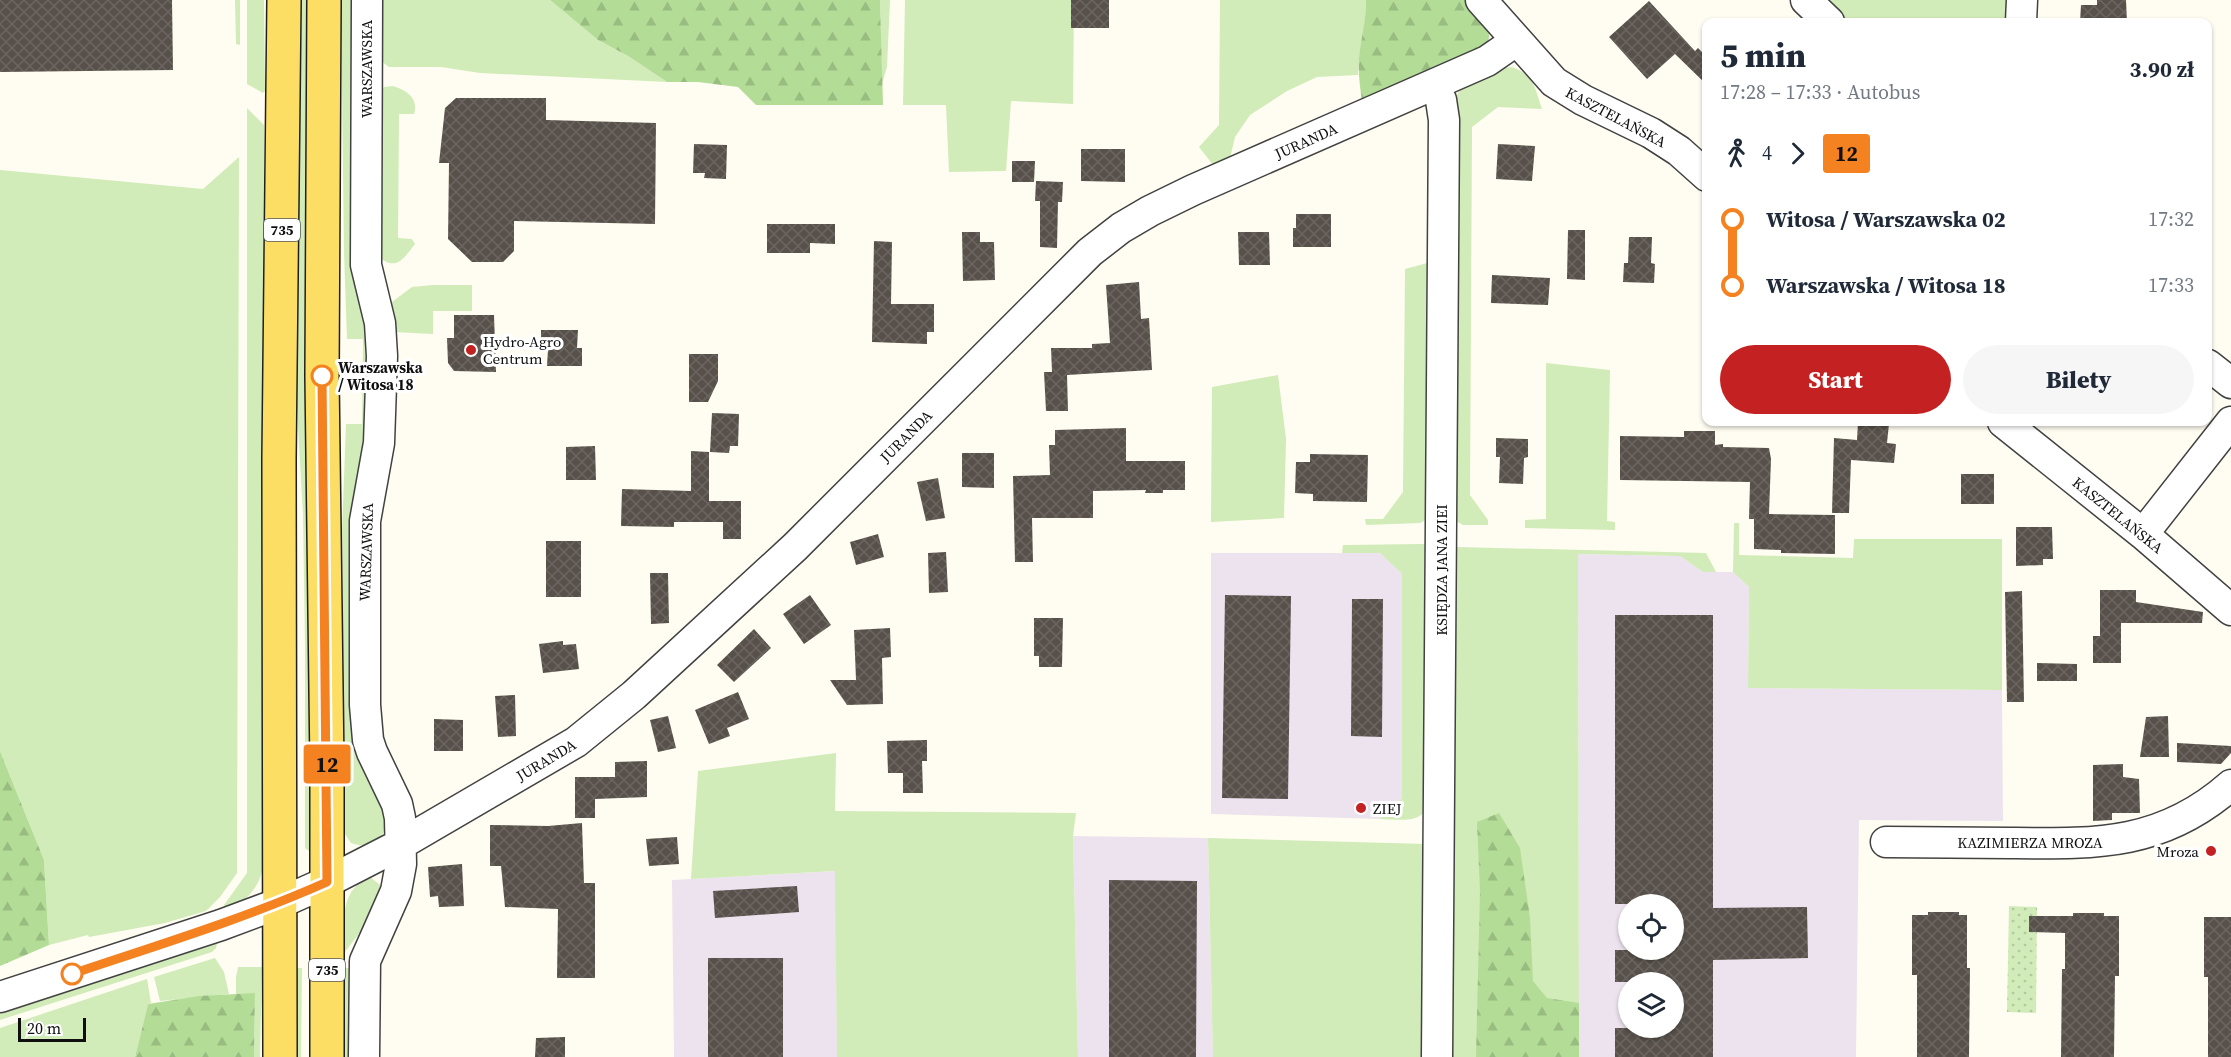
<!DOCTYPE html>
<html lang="pl">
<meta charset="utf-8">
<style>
body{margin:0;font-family:"Source Serif 4",serif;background:#f6f6f7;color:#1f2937;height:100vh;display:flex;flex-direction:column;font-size:22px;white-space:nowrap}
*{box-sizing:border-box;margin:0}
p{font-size:20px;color:#747a83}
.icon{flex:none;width:33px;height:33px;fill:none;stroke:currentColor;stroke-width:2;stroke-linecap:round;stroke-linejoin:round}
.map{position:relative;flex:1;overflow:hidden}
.panel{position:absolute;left:1702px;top:18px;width:510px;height:408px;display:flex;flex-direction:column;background:#fff;border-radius:12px;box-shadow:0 2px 4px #0004}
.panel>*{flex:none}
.badge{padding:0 12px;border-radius:4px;font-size:21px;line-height:39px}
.controls{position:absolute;left:1618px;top:894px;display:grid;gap:12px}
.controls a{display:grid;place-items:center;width:66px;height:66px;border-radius:50%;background:#fff;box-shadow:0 2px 4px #0004;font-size:30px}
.scale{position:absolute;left:18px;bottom:15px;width:68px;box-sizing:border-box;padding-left:6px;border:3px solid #0f0f0f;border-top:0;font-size:16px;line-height:21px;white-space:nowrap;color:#0f0f0f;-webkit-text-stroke:4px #fff;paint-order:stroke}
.map>.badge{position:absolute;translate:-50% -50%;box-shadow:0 0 0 3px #fff}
.legs{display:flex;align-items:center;gap:9px;height:66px;padding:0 18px;font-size:20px}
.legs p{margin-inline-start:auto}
.head{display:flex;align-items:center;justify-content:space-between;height:102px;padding:0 18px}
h1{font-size:33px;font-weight:800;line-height:45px}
.action{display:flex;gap:12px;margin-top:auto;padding:12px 18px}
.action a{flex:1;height:69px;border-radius:36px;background:#c42222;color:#fff;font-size:24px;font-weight:800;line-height:69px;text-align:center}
.action a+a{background:#f6f6f7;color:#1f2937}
ul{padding:0 18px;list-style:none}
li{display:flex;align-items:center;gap:21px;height:66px;font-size:22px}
li i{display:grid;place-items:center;width:9px;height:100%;margin:0 8px;background:currentColor}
li i::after{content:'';width:15px;height:15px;margin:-8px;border:4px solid;border-radius:50%;background:#fff}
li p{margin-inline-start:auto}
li:first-child i{background:linear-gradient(#0000 50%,currentColor 0)}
li:last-child i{background:linear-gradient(currentColor 50%,#0000 0)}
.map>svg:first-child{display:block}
</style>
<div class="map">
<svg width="2231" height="1057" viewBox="0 0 2231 1057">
<defs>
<pattern id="forest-firs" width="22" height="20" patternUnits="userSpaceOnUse" patternTransform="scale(1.5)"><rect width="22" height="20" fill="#b3dd97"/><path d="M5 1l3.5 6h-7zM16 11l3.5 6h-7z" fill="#99bc81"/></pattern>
<pattern id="park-dots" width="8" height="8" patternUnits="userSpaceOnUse" patternTransform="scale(1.5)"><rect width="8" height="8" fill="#d1ebb9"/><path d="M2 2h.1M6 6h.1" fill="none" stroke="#b2c89e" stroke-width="1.8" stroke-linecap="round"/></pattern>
<pattern id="building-cross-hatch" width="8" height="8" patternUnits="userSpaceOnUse" patternTransform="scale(1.5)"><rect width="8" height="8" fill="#58514b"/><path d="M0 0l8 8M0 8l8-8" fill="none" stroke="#6b6561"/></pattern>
</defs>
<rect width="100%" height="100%" fill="#fffdf1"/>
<path fill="#ede3ee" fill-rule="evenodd" d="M 1211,553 L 1380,553 L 1402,574 L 1402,798 L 1380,819 L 1211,814 Z
M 1578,554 L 1680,556 L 1703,572 L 1733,572 L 1749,587 L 1748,688 L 2002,690 L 2003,821 L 1859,820 L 1856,1057 L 1579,1057 ZM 1629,904 L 1674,904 L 1674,950 L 1629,950 ZM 1629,982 L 1674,982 L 1674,1028 L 1629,1028 Z
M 1073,836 L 1208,838 L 1213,1057 L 1078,1057 Z
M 836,871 L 837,1057 L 674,1057 L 672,880 Z"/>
<path fill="#d1ebb9" d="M 235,0 L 240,0 L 240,45 L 236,44 Z
M 247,0 L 264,0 L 265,91 L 263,93 L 247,84 Z
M 297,0 L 310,0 L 312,850 L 309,851 L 305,848 L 305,646 L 303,515 L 297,409 Z
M 341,0 L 358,0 L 372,395 L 360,480 L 386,804 C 386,829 385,854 351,843 L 345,834 L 342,532 L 346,424 L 362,424 L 363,339 L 347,339 L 344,252 Z
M 375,0 L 550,0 L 598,40 L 628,56 L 667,82 L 480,73 L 441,67 L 389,67 L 377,58 Z
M 880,0 L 890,0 L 887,67 L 882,84 Z
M 905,0 L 1074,0 L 1073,104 L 1011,101 L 1006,171 L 949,172 L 946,105 L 903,105 Z
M 1220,0 L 1366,0 C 1366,26 1359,50 1358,75 L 1317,77 L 1287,91 L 1250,115 L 1235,137 L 1230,158 L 1217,170 L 1199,147 L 1219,125 Z
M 1821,0 L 2016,0 L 2015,22 L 1844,22 Z
M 1512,67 C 1534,75 1535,88 1542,109 L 1498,107 L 1472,127 L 1470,495 L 1488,520 L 1488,525 L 1463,525 L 1456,521 L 1454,104 C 1459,79 1489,69 1512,67 Z
M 393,86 C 406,90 419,98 414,114 L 399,114 L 398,238 L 412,239 L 415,244 C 403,259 397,272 377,256 L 378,94 L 384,87 Z
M 247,108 L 264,125 L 263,866 C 260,888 245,902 226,913 L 224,905 L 247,873 Z
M 239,157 L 237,873 L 220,897 L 206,911 L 165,923 L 89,937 L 88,935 L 49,945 L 44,860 L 0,751 L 0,170 L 203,189 Z
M 1431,262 L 1427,519 L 1420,523 L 1366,525 L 1365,519 L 1383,519 L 1403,492 L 1405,269 Z
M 433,285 L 472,285 L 472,311 L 433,311 L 433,334 L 394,332 L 384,308 L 412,287 Z
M 1546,363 L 1610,370 L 1607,521 L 1615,522 L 1615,530 L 1525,528 L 1525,520 L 1546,519 Z
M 1278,375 L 1286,439 L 1284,518 L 1211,522 L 1212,387 Z
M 1734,523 L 1739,523 L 1739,555 L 1853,558 L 1854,539 L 2002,539 L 2002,690 L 1748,688 L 1749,587 L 1733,572 Z
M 1423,544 L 1427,545 L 1426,810 C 1416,824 1396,819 1380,819 L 1402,798 L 1402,574 L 1380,553 L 1342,553 L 1343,545 Z
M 1457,547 L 1706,553 L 1716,572 L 1703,572 L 1680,556 L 1578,554 L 1579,1057 L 1448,1057 L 1450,550 Z
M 836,753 L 835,811 L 1076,813 L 1073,836 L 1078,1057 L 837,1057 L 835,871 L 691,879 L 698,771 Z
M 1208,838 L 1427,844 L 1425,1057 L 1213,1057 Z
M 370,877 L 384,888 L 382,904 L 344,953 C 344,923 338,891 370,877 Z
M 218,940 L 216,948 L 212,952 L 0,1020 L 0,1010 Z
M 215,958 L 224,972 L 229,994 L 160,1001 L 154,977 Z
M 238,967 L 262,967 L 260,1057 L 254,1057 L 255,994 L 236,994 L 236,977 Z
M 293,968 L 302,968 L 301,1057 L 293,1057 Z
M 343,968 L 357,968 L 356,1057 L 343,1057 Z
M 147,979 L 151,1003 L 148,1004 L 135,1057 L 0,1057 L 0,1028 Z"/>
<path fill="url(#forest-firs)" d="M 550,0 L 880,0 L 883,105 L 756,105 L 738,87 L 698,82 L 667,82 L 628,56 L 598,40 Z
M 1366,0 L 1467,0 C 1483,19 1498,27 1483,52 L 1362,101 C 1360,87 1358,73 1359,58 C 1361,38 1366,21 1366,0 Z
M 0,751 L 44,860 L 49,945 L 0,966 Z
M 1499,813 L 1520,848 L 1530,918 L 1533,981 L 1547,998 L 1579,1003 L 1579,1057 L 1476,1057 L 1480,891 L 1477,822 Z
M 255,993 L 254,1057 L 135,1057 L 148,1004 L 199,996 Z"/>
<path fill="url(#park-dots)" d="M 2009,906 L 2037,907 L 2036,1013 L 2007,1012 Z"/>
<path fill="url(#building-cross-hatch)" d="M 0,0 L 172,0 L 173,70 L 0,72 Z
M 1071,0 L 1109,0 L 1109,28 L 1071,28 Z
M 2097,0 L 2126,0 L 2127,22 L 2098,20 L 2098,22 L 2080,22 L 2081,5 L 2097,5 Z
M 1649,1 L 1695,51 L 1698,48 L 1707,57 L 1707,85 L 1675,54 L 1647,79 L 1609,37 Z
M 456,98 L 546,98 L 546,120 L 656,123 L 655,224 L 514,221 L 514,251 L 503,262 L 472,262 L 448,239 L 449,163 L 439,163 L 445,108 Z
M 694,144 L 727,145 L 726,179 L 704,178 L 705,173 L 693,173 Z
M 1498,144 L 1535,146 L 1532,181 L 1496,179 Z
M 1081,149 L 1125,149 L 1125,182 L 1081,181 Z
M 1012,161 L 1035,161 L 1034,182 L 1012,182 Z
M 1036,181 L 1063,182 L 1062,202 L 1058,202 L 1057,248 L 1040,247 L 1040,201 L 1035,201 Z
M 1296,214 L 1331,214 L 1331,247 L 1293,247 L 1293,228 L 1296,228 Z
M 767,224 L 835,224 L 835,244 L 810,243 L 810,253 L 767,253 Z
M 1568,230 L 1585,230 L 1585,280 L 1567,279 Z
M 962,232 L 980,232 L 980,242 L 994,242 L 995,280 L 963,281 Z
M 1238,232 L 1269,232 L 1270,265 L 1239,265 Z
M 1629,237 L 1652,237 L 1651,263 L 1655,264 L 1654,283 L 1623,282 L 1624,263 L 1628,263 Z
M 874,241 L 892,242 L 891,304 L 934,304 L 934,332 L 927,332 L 927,344 L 872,342 Z
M 1492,275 L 1550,278 L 1548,305 L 1491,303 Z
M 1139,282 L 1141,319 L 1149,318 L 1152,370 L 1067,375 L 1068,411 L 1046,411 L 1044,372 L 1052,372 L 1051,348 L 1092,348 L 1092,344 L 1110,343 L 1106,285 Z
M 454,315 L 494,315 L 496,372 L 454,371 L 448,363 L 447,338 L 454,338 Z
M 541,330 L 578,330 L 577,348 L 582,348 L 582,366 L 547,366 L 548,349 L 541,349 Z
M 689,354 L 718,354 L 718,381 L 708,402 L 689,402 Z
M 712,413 L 739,414 L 738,446 L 730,446 L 729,453 L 710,452 Z
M 1858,422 L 1889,424 L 1887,443 L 1896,444 L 1894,463 L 1851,460 L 1849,513 L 1832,513 L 1834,438 L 1857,440 Z
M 1126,428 L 1126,461 L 1185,461 L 1185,490 L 1163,490 L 1163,493 L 1145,493 L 1146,490 L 1093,491 L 1093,518 L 1032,518 L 1033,562 L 1015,562 L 1013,476 L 1050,475 L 1049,445 L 1055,445 L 1055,430 Z
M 1684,431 L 1715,431 L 1715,445 L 1723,444 L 1723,447 L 1769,448 L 1771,459 L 1769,514 L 1835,515 L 1835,554 L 1781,553 L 1781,550 L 1754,549 L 1754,519 L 1749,519 L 1750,482 L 1620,480 L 1620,436 L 1684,437 Z
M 1496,438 L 1528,439 L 1528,457 L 1524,458 L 1523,484 L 1499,483 L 1500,457 L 1496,457 Z
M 595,446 L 596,480 L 566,480 L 566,447 Z
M 691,451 L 709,452 L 709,501 L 741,501 L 741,539 L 723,539 L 723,522 L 674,522 L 674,527 L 621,526 L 622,489 L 691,491 Z
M 962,453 L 994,453 L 994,488 L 962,487 Z
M 1310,454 L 1368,455 L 1367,502 L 1313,501 L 1313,494 L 1295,493 L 1296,462 L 1310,462 Z
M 1961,474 L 1994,474 L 1994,504 L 1961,504 Z
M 938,478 L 945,518 L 926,521 L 917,482 Z
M 2016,527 L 2052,527 L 2053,559 L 2043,559 L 2043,565 L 2016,566 Z
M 878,534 L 884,557 L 856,565 L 850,542 Z
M 546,541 L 581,541 L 581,597 L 546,597 Z
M 946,552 L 948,592 L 929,593 L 928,553 Z
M 650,573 L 668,573 L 669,623 L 651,624 Z
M 2100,590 L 2136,590 L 2136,602 L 2203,612 L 2202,623 L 2121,623 L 2121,663 L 2093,663 L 2093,636 L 2100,636 Z
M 2022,591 L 2024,702 L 2007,702 L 2005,592 Z
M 810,595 L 831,625 L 804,644 L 783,614 Z
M 1225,595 L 1291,596 L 1288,799 L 1222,798 Z
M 1352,599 L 1383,599 L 1382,737 L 1351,736 Z
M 1615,615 L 1713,615 L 1713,908 L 1807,907 L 1808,958 L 1713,960 L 1713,1057 L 1615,1057 L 1615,1028 L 1674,1028 L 1674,982 L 1615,982 L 1615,950 L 1674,950 L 1674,904 L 1615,904 Z
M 1034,618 L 1063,618 L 1062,667 L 1039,667 L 1039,656 L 1034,656 Z
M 890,628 L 891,657 L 882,658 L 883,704 L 847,705 L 830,680 L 856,680 L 854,630 Z
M 754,629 L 771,648 L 734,682 L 717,665 Z
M 563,641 L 563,645 L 576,644 L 579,669 L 543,673 L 539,644 Z
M 2037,663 L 2077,664 L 2077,681 L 2037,681 Z
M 738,692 L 749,719 L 727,728 L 730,736 L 709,744 L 695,710 Z
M 515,695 L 516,736 L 498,737 L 495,696 Z
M 668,716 L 676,748 L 658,752 L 650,720 Z
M 2168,716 L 2169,757 L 2140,757 L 2146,717 Z
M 434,719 L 463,720 L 463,751 L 434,751 Z
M 927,740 L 927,761 L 922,761 L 923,793 L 903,793 L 903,773 L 888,773 L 887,741 Z
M 2177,743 L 2231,746 L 2231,753 L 2221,764 L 2177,762 Z
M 647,761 L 647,797 L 595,799 L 595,818 L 575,818 L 575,777 L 615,777 L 615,762 Z
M 2123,764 L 2123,777 L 2139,779 L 2140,813 L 2112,813 L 2112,820 L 2093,821 L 2093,765 Z
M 582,823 L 584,883 L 595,883 L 595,978 L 557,978 L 558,909 L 505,907 L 501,866 L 490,866 L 490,825 L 548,826 Z
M 677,837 L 679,864 L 649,866 L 646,839 Z
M 462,864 L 464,906 L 439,907 L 438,896 L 430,897 L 428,867 Z
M 1109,880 L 1197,881 L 1196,1057 L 1109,1057 Z
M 797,886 L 799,912 L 715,918 L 713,891 Z
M 1928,912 L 1959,912 L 1959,915 L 1967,915 L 1967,968 L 1970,968 L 1969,1057 L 1917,1057 L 1917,975 L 1912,975 L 1912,915 L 1928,915 Z
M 2073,913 L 2104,913 L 2104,916 L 2119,916 L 2119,976 L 2115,976 L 2114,1057 L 2061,1057 L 2062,969 L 2065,969 L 2065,933 L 2029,932 L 2029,916 L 2073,916 Z
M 2204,917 L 2231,917 L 2231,1057 L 2208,1057 L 2208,977 L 2204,977 Z
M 708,958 L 783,958 L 783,1057 L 708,1057 Z
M 565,1037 L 565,1057 L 535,1057 L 536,1038 Z"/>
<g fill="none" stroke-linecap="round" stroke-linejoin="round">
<defs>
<path id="minor" d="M 1481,0 L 1554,82 L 1583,100 L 1651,133 L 1679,151 L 1707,176
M 1806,0 L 1829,22
M 2021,22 L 2022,0
M 1434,85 L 1441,100 L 1444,120 L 1437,1057
M 2208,365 L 2231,383
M 2003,422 L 2143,534 L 2231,610
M 2143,534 L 2231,422
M 1886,842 C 1928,842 1969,843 2010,843 C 2096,844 2162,846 2231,785
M 0,997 L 221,925 L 280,903 L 327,882 L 401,844 L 576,742 L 634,695 L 795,547 L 1090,252 L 1121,228 L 1150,211 L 1193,190 L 1487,61 L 1516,41
M 364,1057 L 365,961 L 396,891 L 401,864 L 400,818 L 397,804 L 372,752 L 368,740 L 365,705 L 365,521 L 379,443 L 382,356 L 380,323 L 366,265 L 367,0"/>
<path id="major" d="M 324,0 L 322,376 L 327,767 L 327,1057
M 280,1057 L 279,459 L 284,0"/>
</defs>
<use href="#minor" stroke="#424242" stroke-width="33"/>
<use href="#major" stroke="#202020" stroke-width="36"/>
<use href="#minor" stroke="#fff" stroke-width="30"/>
<use href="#major" stroke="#fcde64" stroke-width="33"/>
</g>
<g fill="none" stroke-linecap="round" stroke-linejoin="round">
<defs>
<path id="line-1" d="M 72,974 C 158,945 244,919 327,882 L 322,376"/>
</defs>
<use href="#line-1" stroke="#fff" stroke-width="14"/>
<use href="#line-1" stroke="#f58220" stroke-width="9"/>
</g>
<g fill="#c42222" stroke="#fff" stroke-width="2">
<circle cx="471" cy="350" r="6"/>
<circle cx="1361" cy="808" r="6"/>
<circle cx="2211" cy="851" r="6"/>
</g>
<g fill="#fff" stroke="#f58220" stroke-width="3">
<circle cx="322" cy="376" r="10"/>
<circle cx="72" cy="974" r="10"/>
</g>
<g text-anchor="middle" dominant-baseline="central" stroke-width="6" stroke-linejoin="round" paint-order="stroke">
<g fill="#fff" stroke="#575757" stroke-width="1.5">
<rect x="264" y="219" width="36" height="22" rx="4.5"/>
<rect x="309" y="959" width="36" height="22" rx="4.5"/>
</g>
<g font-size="14" font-weight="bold" fill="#0f0f0f">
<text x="282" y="230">735</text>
<text x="327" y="970">735</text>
</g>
<g font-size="15" fill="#0f0f0f" stroke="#fff">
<text transform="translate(366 69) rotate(-90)">WARSZAWSKA</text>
<text transform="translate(1616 117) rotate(28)">KASZTELAŃSKA</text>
<text transform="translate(1306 141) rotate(-24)">JURANDA</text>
<text transform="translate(906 436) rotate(-45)">JURANDA</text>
<text transform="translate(2118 515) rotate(39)">KASZTELAŃSKA</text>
<text transform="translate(366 552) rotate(-88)">WARSZAWSKA</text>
<text transform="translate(1441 570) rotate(-90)">KSIĘDZA JANA ZIEI</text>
<text transform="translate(546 760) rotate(-31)">JURANDA</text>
<text x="2030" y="842">KAZIMIERZA MROZA</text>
</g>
<g font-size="15" fill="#0f0f0f" stroke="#fff" text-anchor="start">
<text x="483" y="341">Hydro-Agro<tspan x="483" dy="17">Centrum</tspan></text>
<text x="1373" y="808">ZIEJ</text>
<text x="2199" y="851" text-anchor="end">Mroza</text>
</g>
<g font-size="15" font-weight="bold" fill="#0f0f0f" stroke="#fff" text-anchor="start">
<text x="338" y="367">Warszawska<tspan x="338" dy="17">/ Witosa 18</tspan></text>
</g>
</g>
</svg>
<div class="controls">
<a><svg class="icon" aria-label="locate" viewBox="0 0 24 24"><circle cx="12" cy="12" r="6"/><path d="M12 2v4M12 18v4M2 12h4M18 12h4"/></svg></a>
<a><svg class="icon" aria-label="layers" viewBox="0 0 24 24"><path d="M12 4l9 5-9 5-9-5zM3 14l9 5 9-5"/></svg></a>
</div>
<div class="scale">20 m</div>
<b class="badge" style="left:327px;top:764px;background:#f58220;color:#111">12</b>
<section class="panel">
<div class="head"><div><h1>5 min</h1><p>17:28 – 17:33 · Autobus</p></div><b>3.90 zł</b></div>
<div class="legs"><svg class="icon" aria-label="walk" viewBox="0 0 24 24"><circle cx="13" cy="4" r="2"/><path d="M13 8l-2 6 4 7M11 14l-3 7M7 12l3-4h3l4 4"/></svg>4<svg class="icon" aria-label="forward" viewBox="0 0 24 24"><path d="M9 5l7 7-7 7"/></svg><b class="badge" style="background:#f58220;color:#111">12</b></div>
<ul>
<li><i style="color:#f58220"></i><b>Witosa / Warszawska 02</b><p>17:32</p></li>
<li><i style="color:#f58220"></i><b>Warszawska / Witosa 18</b><p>17:33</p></li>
</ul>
<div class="action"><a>Start</a><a>Bilety</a></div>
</section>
</div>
